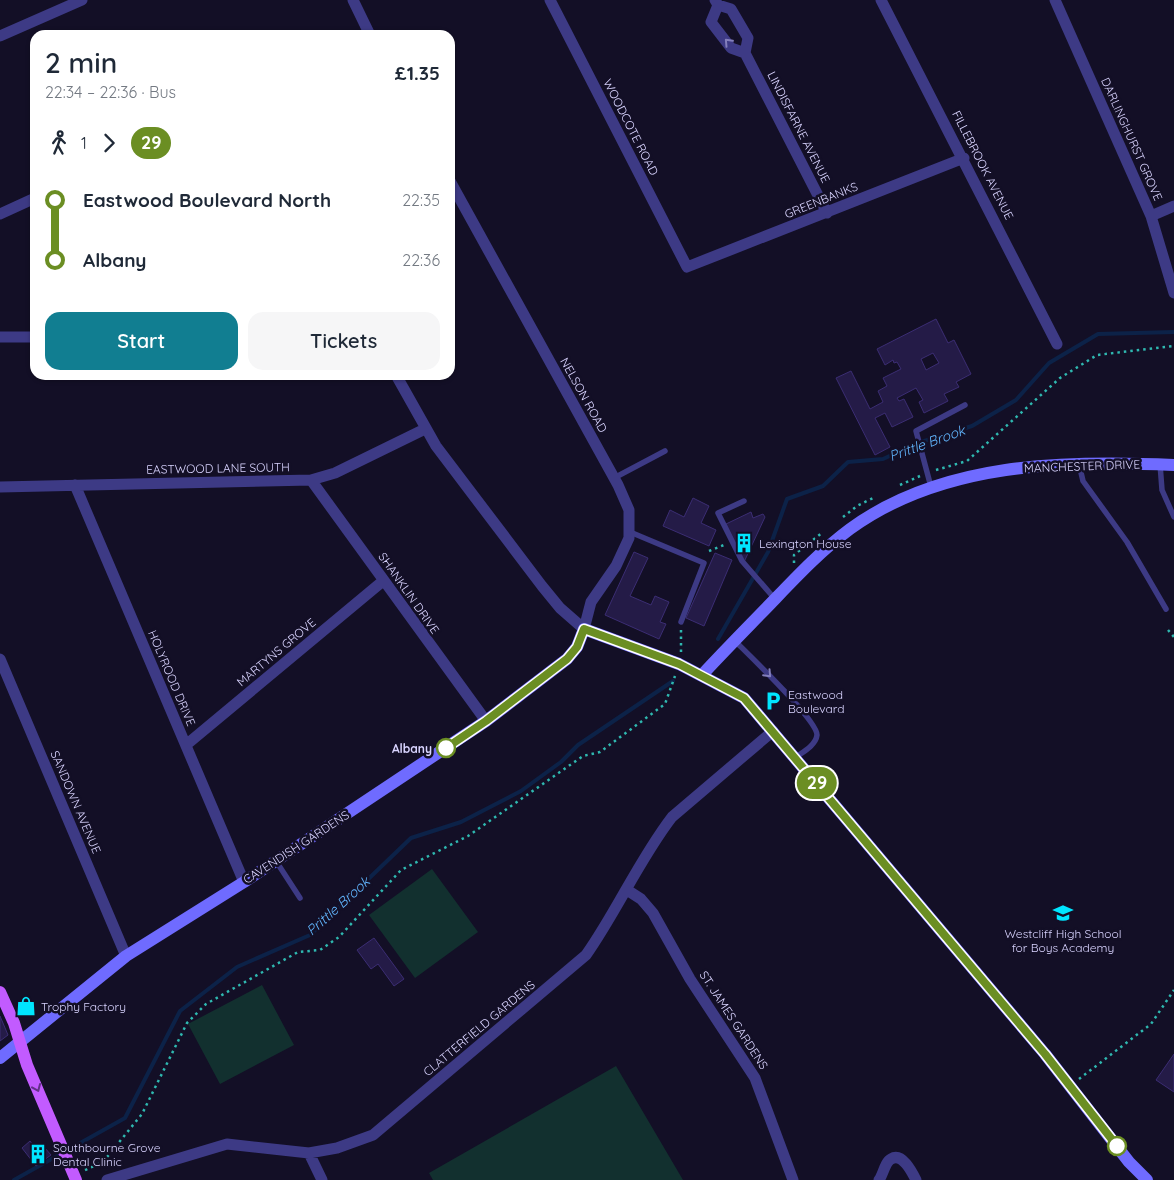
<!DOCTYPE html>
<meta charset="utf-8">
<style>
body{margin:0;font-family:Quicksand,sans-serif;background:#f6f6f7;color:#1f2937;height:100vh;display:flex;flex-direction:column;font-size:19px;white-space:nowrap}
*{box-sizing:border-box;margin:0}
p{font-size:16px;color:#747a83}
.icon{flex:none;width:28px;height:28px;fill:none;stroke:currentColor;stroke-width:2;stroke-linecap:round;stroke-linejoin:round}
.map{position:relative;flex:1;overflow:hidden}
.sheet{position:absolute;left:30px;top:30px;width:425px;height:350px;display:flex;flex-direction:column;background:#fff;border-radius:15px;box-shadow:0 1px 4px #0004}
.sheet>*{flex:none}
.badge{padding:0 10px;border-radius:16px;font-size:18px;line-height:32px}
.map>.badge{position:absolute;translate:-50% -50%;box-shadow:0 0 0 2px #fff}
.legs{display:flex;align-items:center;gap:8px;height:55px;padding:0 15px;font-size:16px}
.legs p{margin-inline-start:auto}
.head{display:flex;align-items:center;justify-content:space-between;height:85px;padding:0 15px}
h1{font-size:28px;font-weight:600;line-height:38px}
.button{display:flex;gap:10px;margin-top:auto;padding:10px 15px}
.button a{flex:1;height:58px;border-radius:15px;background:#117e91;color:#fff;font-size:20px;font-weight:600;line-height:58px;text-align:center}
.button a+a{background:#f6f6f7;color:#1f2937}
ul{padding:0 15px;list-style:none}
li{display:flex;align-items:center;gap:18px;height:60px;font-size:19px}
li i{display:grid;place-items:center;width:8px;height:100%;margin:0 6px;background:currentColor}
li i::after{content:'';width:12px;height:12px;margin:-6px;border:4px solid;border-radius:50%;background:#fff}
li p{margin-inline-start:auto}
li:first-child i{background:linear-gradient(#0000 50%,currentColor 0)}
li:last-child i{background:linear-gradient(currentColor 50%,#0000 0)}
.map>svg:first-child{display:block}
</style>
<div class="map">
<svg width="1174" height="1180" viewBox="0 0 1174 1180">
<rect width="100%" height="100%" fill="#130f26"/>
<path fill="#12302f" d="M 432,869 L 478,932 L 415,978 L 369,915 Z
M 262,985 L 294,1045 L 220,1084 L 188,1024 Z
M 616,1066 L 683,1180 L 433,1180 L 429,1173 Z"/>
<g fill="none" stroke-linecap="round" stroke-linejoin="round">
<path stroke="#0c2248" stroke-width="4" d="M 718,639 L 768,552 L 787,499 L 823,486 L 848,462 L 883,459 L 918,443 L 972,426 L 1016,400 L 1049,363 L 1098,334 L 1174,332
M 14,1180 L 125,1118 L 180,1011 L 237,967 L 310,935 L 411,838 L 461,822 L 521,791 L 561,762 L 578,745 L 673,681"/>
</g>
<path fill="#241b47" stroke="#3b2d73" fill-rule="evenodd" d="M 936,319 L 948,343 L 954,340 L 971,374 L 956,382 L 959,387 L 944,394 L 948,401 L 924,413 L 919,402 L 923,400 L 916,388 L 897,398 L 899,401 L 904,399 L 913,417 L 892,427 L 885,413 L 875,418 L 890,447 L 875,455 L 836,378 L 851,371 L 870,409 L 883,402 L 878,391 L 887,386 L 883,378 L 901,369 L 897,362 L 894,363 L 893,360 L 885,365 L 877,349 ZM 933,353 L 939,363 L 926,370 L 921,359 Z
M 693,498 L 709,506 L 701,523 L 716,530 L 709,546 L 663,526 L 670,510 L 684,517 Z
M 751,512 L 753,518 L 763,514 L 765,517 L 744,562 L 726,524 Z
M 634,552 L 648,558 L 630,596 L 651,605 L 655,596 L 669,602 L 660,622 L 666,624 L 659,639 L 605,615 Z
M 715,553 L 732,560 L 704,626 L 686,618 Z
M 374,938 L 404,979 L 394,986 L 378,964 L 371,969 L 357,950 Z
M 0,1016 L 8,1035 L 0,1041 Z
M 1174,1054 L 1174,1092 L 1156,1080 Z
M 30,1141 L 39,1153 L 45,1148 L 51,1155 L 36,1166 L 22,1148 Z"/>
<g fill="none" stroke-linecap="round" stroke-linejoin="round">
<path stroke="#2fb8b0" stroke-width="2.5" stroke-dasharray="2.5 4" stroke-linecap="butt" d="M 936,470 L 967,461 L 1060,378 L 1097,355 L 1174,346
M 900,485 L 920,476
M 843,517 L 857,506 L 875,497
M 709,551 L 724,545
M 794,563 L 794,555 L 823,532
M 1168,630 L 1174,637
M 681,652 L 681,630
M 1079,1079 L 1151,1024 L 1174,990
M 85,1170 L 103,1162 L 142,1114 L 187,1023 L 206,1004 L 298,952 L 320,950 L 339,937 L 401,870 L 468,836 L 583,756 L 600,752 L 665,704 L 675,676"/>
<path stroke="#3d3a85" stroke-width="5.5" d="M 1079,464 L 1083,481 L 1127,542 L 1166,609
M 1160,464 L 1162,490 L 1174,517
M 614,478 L 665,451
M 931,487 L 916,431 L 965,405
M 744,501 L 718,513 L 742,561 L 775,599
M 630,532 L 704,563 L 681,622
M 735,641 C 749,655 817,720 817,735 C 816,745 803,752 796,757
M 276,861 L 300,898"/>
<path stroke="#3d3a85" stroke-width="11" d="M 353,0 L 370,35
M 550,0 L 687,267 L 964,158
M 715,0 L 718,5 L 731,9 L 748,38 L 745,53 L 731,48 L 711,22 L 718,5
M 881,0 L 1057,344
M 1055,0 L 1151,216 L 1174,293
M 0,36 L 82,0
M 745,53 L 827,213
M 0,214 L 35,198
M 1151,216 L 1174,206
M 0,337 L 35,337
M 396,375 L 436,446 L 542,586 L 560,608 L 584,629 L 591,602 L 616,566 L 629,538 L 629,510 L 618,485 L 450,181
M 311,480 L 486,721
M 75,485 L 244,882
M 0,487 L 311,480 L 335,473 L 425,429
M 0,659 L 126,956
M 186,745 L 383,581
M 627,890 L 641,899 L 653,913 L 690,979 L 755,1078 L 793,1180
M 309,1153 L 322,1180
M 107,1180 L 227,1144 L 309,1153 L 337,1148 L 373,1135 L 586,955 C 617,911 639,860 672,817 L 773,731
M 879,1180 C 883,1175 885,1162 891,1159 C 902,1152 912,1172 916,1180"/>
<path stroke="#6f6bff" stroke-width="12" d="M 702,675 C 726,649 751,624 776,598 C 799,574 823,549 850,529 C 942,462 1065,460 1174,465
M 0,1058 L 126,956 L 244,882 L 486,721 L 567,659 L 577,647 L 584,629 L 679,664 L 744,698 L 1045,1054 L 1129,1162 L 1147,1180"/>
<path stroke="#c25bff" stroke-width="12" d="M 0,992 L 14,1023 L 27,1065 L 76,1180"/>
</g>
<defs><path id="oneway-chevron" d="M-2-3.5L2.5 0L-2 3.5" fill="none" stroke-width="1.6" stroke-linecap="round" stroke-linejoin="round" transform="scale(1.25)"/></defs>
<g stroke="#837fbc">
<use href="#oneway-chevron" transform="translate(728 42) rotate(-133)"/>
<use href="#oneway-chevron" transform="translate(768 674) rotate(47)"/>
</g>
<use stroke="#623188" href="#oneway-chevron" transform="translate(37 1088) rotate(67)"/>
<g fill="none" stroke-linecap="round" stroke-linejoin="round">
<defs>
<path id="line-1" d="M 446,748 L 486,721 L 567,659 L 577,647 L 584,629 L 679,664 L 744,698 L 1045,1054 L 1117,1146"/>
</defs>
<use href="#line-1" stroke="#fff" stroke-width="11"/>
<use href="#line-1" stroke="#6b8e23" stroke-width="8"/>
</g>
<defs>
<symbol id="building-bare" viewBox="-9 -9 18 18"><path d="M-4-6H4V6H1V3H-1V6H-4ZM-2.5-4.3h1.7v1.8h-1.7ZM.8-4.3h1.7v1.8H.8ZM-2.5-1h1.7V.8h-1.7ZM.8-1h1.7V.8H.8Z" fill="#00e5ff" stroke="#130f26" stroke-width="2.5" paint-order="stroke"/></symbol>
<symbol id="parking-bare" viewBox="-9 -9 18 18"><path d="M-3.5-5.5H1a3.5 3.5 0 0 1 0 7H-1V5.5H-3.5ZM-1-3.4V-.6H.8a1.4 1.4 0 0 0 0-2.8Z" fill="#00e5ff" stroke="#130f26" stroke-width="2.5" paint-order="stroke"/></symbol>
<symbol id="school-bare" viewBox="-9 -9 18 18"><path d="M0-5L7-2L0 1L-7-2ZM-4 1L0 2.5L4 1V4Q0 6-4 4Z" fill="#00e5ff" stroke="#130f26" stroke-width="2.5" paint-order="stroke"/></symbol>
<symbol id="shop-bare" viewBox="-9 -9 18 18"><path d="M-5-2.5h2.3a2.7 3.5 0 0 1 5.4 0H5L5.5 6h-11ZM-1.5-2.5h3a1.5 2.3 0 0 0-3 0Z" fill="#00e5ff" stroke="#130f26" stroke-width="2.5" paint-order="stroke"/></symbol>
</defs>
<g fill-rule="evenodd">
<use href="#building-bare" x="730" y="529" width="28" height="28"/>
<use href="#parking-bare" x="759" y="687" width="28" height="28"/>
<use href="#school-bare" x="1049" y="899" width="28" height="28"/>
<use href="#shop-bare" x="12" y="992" width="28" height="28"/>
<use href="#building-bare" x="24" y="1140" width="28" height="28"/>
</g>
<g fill="#fff" stroke="#6b8e23" stroke-width="2.5">
<circle cx="446" cy="748" r="9"/>
<circle cx="1117" cy="1146" r="9"/>
</g>
<g text-anchor="middle" dominant-baseline="central" stroke-width="5" stroke-linejoin="round" paint-order="stroke">
<g font-size="12" fill="#d9d4ff" stroke="#130f26">
<text transform="translate(631 127) rotate(63)">WOODCOTE ROAD</text>
<text transform="translate(799 127) rotate(63)">LINDISFARNE AVENUE</text>
<text transform="translate(1132 139) rotate(66)">DARLINGHURST GROVE</text>
<text transform="translate(983 165) rotate(63)">FILLEBROOK AVENUE</text>
<text transform="translate(821 200) rotate(-22)">GREENBANKS</text>
<text transform="translate(584 395) rotate(61)">NELSON ROAD</text>
<text transform="translate(1082 466) rotate(-2)">MANCHESTER DRIVE</text>
<text transform="translate(218 468) rotate(-1)">EASTWOOD LANE SOUTH</text>
<text transform="translate(409 593) rotate(55)">SHANKLIN DRIVE</text>
<text transform="translate(276 652) rotate(-40)">MARTYNS GROVE</text>
<text transform="translate(172 678) rotate(67)">HOLYROOD DRIVE</text>
<text transform="translate(76 802) rotate(67)">SANDOWN AVENUE</text>
<text transform="translate(296 847) rotate(-33)">CAVENDISH GARDENS</text>
<text transform="translate(734 1020) rotate(57)">ST. JAMES GARDENS</text>
<text transform="translate(479 1028) rotate(-40)">CLATTERFIELD GARDENS</text>
</g>
<g font-size="12" fill="#d9d4ff" stroke="#130f26" text-anchor="start">
<text x="759" y="543">Lexington House</text>
<text x="788" y="694">Eastwood<tspan x="788" dy="14">Boulevard</tspan></text>
<text x="1063" y="933" text-anchor="middle">Westcliff High School<tspan x="1063" dy="14">for Boys Academy</tspan></text>
<text x="41" y="1006">Trophy Factory</text>
<text x="53" y="1147">Southbourne Grove<tspan x="53" dy="14">Dental Clinic</tspan></text>
</g>
<g font-size="12" font-weight="bold" fill="#d9d4ff" stroke="#130f26" text-anchor="end">
<text x="432" y="748">Albany</text>
</g>
<g font-size="14" font-style="italic" fill="#62b6ff" stroke="#130f26">
<text transform="translate(927 443) rotate(-20)">Prittle Brook</text>
<text transform="translate(338 906) rotate(-42)">Prittle Brook</text>
</g>
</g>
</svg>
<b class="badge" style="left:817px;top:783px;background:#6b8e23;color:#fff">29</b>
<section class="sheet">
<div class="head"><div><h1>2 min</h1><p>22:34 – 22:36 · Bus</p></div><b>£1.35</b></div>
<div class="legs"><svg class="icon" aria-label="walk" viewBox="0 0 24 24"><circle cx="13" cy="4" r="2"/><path d="M13 8l-2 6 4 7M11 14l-3 7M7 12l3-4h3l4 4"/></svg>1<svg class="icon" aria-label="forward" viewBox="0 0 24 24"><path d="M9 5l7 7-7 7"/></svg><b class="badge" style="background:#6b8e23;color:#fff">29</b></div>
<ul>
<li><i style="color:#6b8e23"></i><b>Eastwood Boulevard North</b><p>22:35</p></li>
<li><i style="color:#6b8e23"></i><b>Albany</b><p>22:36</p></li>
</ul>
<div class="button"><a>Start</a><a>Tickets</a></div>
</section>
</div>
